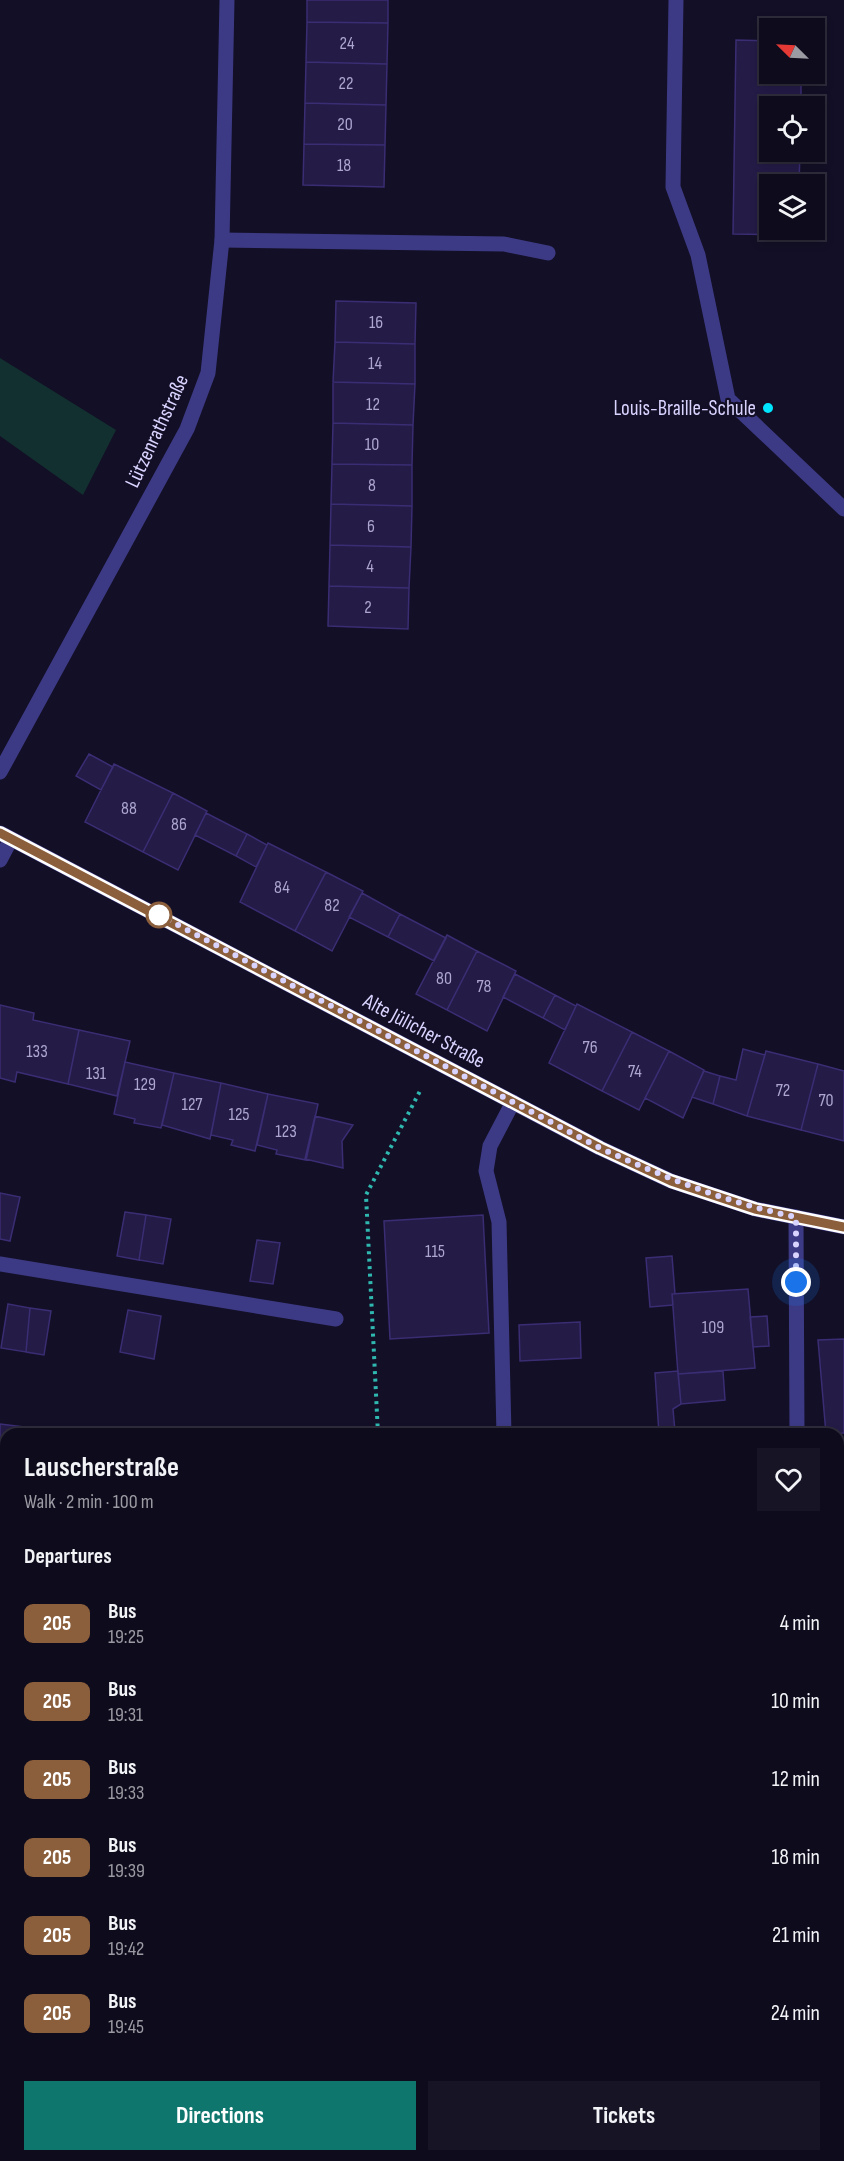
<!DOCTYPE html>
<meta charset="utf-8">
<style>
body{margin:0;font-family:"Sofia Sans Condensed",sans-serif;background:#171425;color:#f1f3f6;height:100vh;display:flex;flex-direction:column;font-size:22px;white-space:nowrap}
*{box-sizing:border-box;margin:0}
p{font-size:20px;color:#9b9ba3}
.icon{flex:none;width:33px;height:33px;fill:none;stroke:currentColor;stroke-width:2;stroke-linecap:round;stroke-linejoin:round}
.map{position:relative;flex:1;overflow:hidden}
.details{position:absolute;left:0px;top:1428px;width:844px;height:734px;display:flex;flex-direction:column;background:#0e0b1c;border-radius:18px 18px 0 0;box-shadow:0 3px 9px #0003,0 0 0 2px #2e2b3b}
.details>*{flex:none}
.badge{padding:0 12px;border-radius:9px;font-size:21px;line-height:39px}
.needle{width:39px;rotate:294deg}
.fabs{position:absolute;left:759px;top:18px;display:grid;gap:12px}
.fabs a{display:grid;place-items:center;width:66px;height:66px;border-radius:0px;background:#0e0b1c;box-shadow:0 3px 9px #0003,0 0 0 2px #2e2b3b;font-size:30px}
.you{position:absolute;width:30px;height:30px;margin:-15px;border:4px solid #fff;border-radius:50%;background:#1a73e8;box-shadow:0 0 0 9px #1a73e833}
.map>.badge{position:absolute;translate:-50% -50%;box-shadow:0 0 0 3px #fff}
h2{padding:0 24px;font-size:22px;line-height:54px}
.round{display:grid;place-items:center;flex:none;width:63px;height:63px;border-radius:0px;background:#171425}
.overview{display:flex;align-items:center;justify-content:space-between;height:102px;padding:0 24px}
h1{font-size:28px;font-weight:700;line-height:45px}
.cta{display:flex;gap:12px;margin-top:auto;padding:12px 24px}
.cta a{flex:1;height:69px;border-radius:0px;background:#0f766e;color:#fff;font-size:24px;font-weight:700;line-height:69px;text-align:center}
.cta a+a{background:#171425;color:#f1f3f6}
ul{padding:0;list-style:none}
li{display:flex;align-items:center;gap:18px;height:78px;padding:0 24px}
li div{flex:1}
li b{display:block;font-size:22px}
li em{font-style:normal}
li .badge{min-width:66px;font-weight:700;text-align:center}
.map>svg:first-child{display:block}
</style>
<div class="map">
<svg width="844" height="2161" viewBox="0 0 844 2161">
<rect width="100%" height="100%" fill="#130f26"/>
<path fill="#12302f" d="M 0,358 L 116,430 L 83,495 L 0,436 Z"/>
<path fill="#241b47" stroke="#3b2d73" stroke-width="1.5" d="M 307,0 L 388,0 L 388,23 L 307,22 Z
M 307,22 L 388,23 L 387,64 L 306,62 Z
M 736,40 L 770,41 L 770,74 L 801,74 L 801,106 L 770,106 L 770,152 L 800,152 L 799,184 L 770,184 L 770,230 L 798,230 L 798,235 L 733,234 Z
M 306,62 L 387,64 L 386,105 L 305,103 Z
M 305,103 L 386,105 L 385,145 L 304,144 Z
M 304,144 L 385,145 L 384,187 L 303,185 Z
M 336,301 L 416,303 L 415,344 L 335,342 Z
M 335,342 L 415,344 L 415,384 L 333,382 Z
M 333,382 L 415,384 L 413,425 L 333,423 Z
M 333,423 L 413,425 L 412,465 L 332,464 Z
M 332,464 L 412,465 L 412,506 L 331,504 Z
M 331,504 L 412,506 L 411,547 L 330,545 Z
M 330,545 L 411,547 L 409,588 L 329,586 Z
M 329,586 L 409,588 L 408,629 L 328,626 Z
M 89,754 L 113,767 L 101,790 L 76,776 Z
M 114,764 L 173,793 L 143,852 L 85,822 Z
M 173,793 L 207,811 L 178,870 L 143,852 Z
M 206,813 L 247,834 L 236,856 L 195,835 Z
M 247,834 L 267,845 L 256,867 L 236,856 Z
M 268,843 L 326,872 L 295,931 L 240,902 Z
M 326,872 L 363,891 L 332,951 L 295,931 Z
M 362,893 L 400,914 L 388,937 L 349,917 Z
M 400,914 L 446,938 L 434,961 L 388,937 Z
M 447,935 L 477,951 L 447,1010 L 416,994 Z
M 477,951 L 516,971 L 487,1031 L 447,1010 Z
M 515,974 L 555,995 L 543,1018 L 503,997 Z
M 555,995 L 576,1006 L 565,1030 L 543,1018 Z
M 577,1004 L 632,1032 L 602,1091 L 549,1063 Z
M 0,1005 L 34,1013 L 33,1020 L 79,1030 L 68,1084 L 17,1072 L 15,1082 L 0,1078 Z
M 79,1030 L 130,1041 L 117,1096 L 68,1084 Z
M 632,1032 L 669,1051 L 639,1110 L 602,1091 Z
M 743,1049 L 765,1055 L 747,1116 L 713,1104 L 720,1076 L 736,1080 Z
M 669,1051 L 704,1070 L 683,1118 L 645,1098 Z
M 766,1051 L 818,1064 L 801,1130 L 747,1116 Z
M 125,1062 L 174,1073 L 161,1128 L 134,1123 L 135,1119 L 114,1114 Z
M 818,1064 L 844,1071 L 844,1141 L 801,1130 Z
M 704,1071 L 720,1076 L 713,1104 L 692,1097 Z
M 174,1073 L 221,1083 L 210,1139 L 162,1125 Z
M 221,1083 L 268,1094 L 255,1151 L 231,1145 L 233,1140 L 211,1135 Z
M 268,1094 L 318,1104 L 306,1160 L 276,1154 L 277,1150 L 257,1145 Z
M 315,1116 L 353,1125 L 342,1141 L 343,1168 L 305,1159 Z
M 0,1193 L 20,1197 L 10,1241 L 0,1239 Z
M 125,1212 L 146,1215 L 139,1260 L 117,1256 Z
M 146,1215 L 171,1219 L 163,1264 L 139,1260 Z
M 483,1215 L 489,1333 L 390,1339 L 384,1221 Z
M 257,1240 L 280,1243 L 273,1284 L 250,1281 Z
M 672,1256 L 675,1294 L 672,1294 L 673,1305 L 650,1307 L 646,1258 Z
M 748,1289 L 755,1368 L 678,1374 L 672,1294 Z
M 8,1304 L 30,1308 L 26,1352 L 1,1348 Z
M 30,1308 L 51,1311 L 44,1355 L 26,1352 Z
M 128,1310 L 161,1316 L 154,1359 L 120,1352 Z
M 767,1316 L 769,1346 L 753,1347 L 750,1317 Z
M 580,1322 L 581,1358 L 520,1361 L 519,1325 Z
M 844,1339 L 844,1433 L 826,1434 L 818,1340 Z
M 678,1371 L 681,1404 L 673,1409 L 675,1432 L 692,1430 L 693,1434 L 659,1434 L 655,1373 Z
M 723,1371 L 725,1400 L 681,1404 L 678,1374 Z
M 0,1424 L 24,1427 L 23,1434 L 6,1434 L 6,1487 L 0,1487 Z
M 24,1429 L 77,1434 L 23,1434 Z
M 838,1730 L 844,1730 L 844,1898 L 838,1898 Z
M 4,1845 L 6,1845 L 6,1891 L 2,1890 Z
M 838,1898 L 844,1898 L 844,2080 L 838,2080 Z
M 838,2080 L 844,2080 L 844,2161 L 840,2161 Z
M 18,2156 L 72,2156 L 72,2161 L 18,2161 Z
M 72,2156 L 121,2156 L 121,2161 L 72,2161 Z
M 121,2156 L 170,2156 L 171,2161 L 121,2161 Z
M 170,2156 L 221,2156 L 221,2161 L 171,2161 Z
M 221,2156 L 270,2156 L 270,2161 L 221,2161 Z
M 270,2156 L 318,2156 L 318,2161 L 270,2161 Z
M 318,2156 L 368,2156 L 368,2161 L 318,2161 Z
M 393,2156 L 415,2156 L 415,2161 L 393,2161 Z
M 415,2156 L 520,2156 L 521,2161 L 415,2161 Z"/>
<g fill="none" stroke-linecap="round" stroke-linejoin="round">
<path stroke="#2fb8b0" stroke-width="4" stroke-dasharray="3 4.5" stroke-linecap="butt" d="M 378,1434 L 366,1195 L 420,1091"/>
<path stroke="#3d3a85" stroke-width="15" d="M 676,0 L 673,187 L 698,255 L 728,399 L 844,509
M 222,240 L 504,244 L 548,253
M 796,1217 L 797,1434
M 504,1434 L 499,1222 L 486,1171 L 490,1146 L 513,1102"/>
<path stroke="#3d3a85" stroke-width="15" d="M 0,772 L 187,429 L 208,373 L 222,240 L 227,0
M 0,833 L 600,1148 L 671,1181 L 755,1209 L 844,1227
M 0,860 L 11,839
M 0,1264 L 336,1319
M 0,1546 L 6,1547
M 0,1817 L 6,1817
M 0,2087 L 6,2087"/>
</g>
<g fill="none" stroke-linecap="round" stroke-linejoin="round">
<defs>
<path id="line" d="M 0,833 L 600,1148 L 671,1181 L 755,1209 L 844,1227"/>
</defs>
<use href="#line" stroke="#fff" stroke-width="14"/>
<use href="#line" stroke="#8b5e3c" stroke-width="9"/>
<path stroke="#d9d4ff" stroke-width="6" stroke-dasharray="0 10.8" d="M 159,915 L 600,1148 C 664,1177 727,1203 796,1217 L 796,1282"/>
</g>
<circle fill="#00e5ff" stroke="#130f26" stroke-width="2" cx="768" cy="408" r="6"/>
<circle fill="#fff" stroke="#8b5e3c" stroke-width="3" cx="159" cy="915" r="12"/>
<g text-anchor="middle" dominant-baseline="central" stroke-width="4.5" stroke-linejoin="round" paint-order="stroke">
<g font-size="18" fill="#aca6d1">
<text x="347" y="43">24</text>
<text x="346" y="83">22</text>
<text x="345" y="124">20</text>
<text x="344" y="165">18</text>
<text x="376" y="322">16</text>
<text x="375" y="363">14</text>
<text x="373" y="404">12</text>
<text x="372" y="444">10</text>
<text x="372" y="485">8</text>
<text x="371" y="526">6</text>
<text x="370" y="566">4</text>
<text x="368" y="607">2</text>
<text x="129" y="808">88</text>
<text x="179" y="824">86</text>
<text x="282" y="887">84</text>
<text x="332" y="905">82</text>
<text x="444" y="978">80</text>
<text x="484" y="986">78</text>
<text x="590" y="1047">76</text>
<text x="37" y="1051">133</text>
<text x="635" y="1071">74</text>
<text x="96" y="1073">131</text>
<text x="145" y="1084">129</text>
<text x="783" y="1090">72</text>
<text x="826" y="1100">70</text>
<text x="192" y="1104">127</text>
<text x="239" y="1114">125</text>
<text x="286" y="1131">123</text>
<text x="435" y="1251">115</text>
<text x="713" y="1327">109</text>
</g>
<g font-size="21" fill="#d9d4ff" stroke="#130f26" text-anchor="end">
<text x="756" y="408">Louis-Braille-Schule</text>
</g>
<g font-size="21" fill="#d9d4ff" stroke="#130f26">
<text transform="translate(157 431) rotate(-65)">Lützenrathstraße</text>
<text transform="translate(424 1031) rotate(28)">Alte Jülicher Straße</text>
</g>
</g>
</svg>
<div class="fabs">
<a><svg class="needle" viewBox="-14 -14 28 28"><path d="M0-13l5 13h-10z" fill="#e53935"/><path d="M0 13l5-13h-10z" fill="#9b9ba3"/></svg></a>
<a><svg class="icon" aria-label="locate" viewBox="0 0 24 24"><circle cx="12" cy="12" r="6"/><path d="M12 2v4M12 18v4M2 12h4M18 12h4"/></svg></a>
<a><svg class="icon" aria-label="layers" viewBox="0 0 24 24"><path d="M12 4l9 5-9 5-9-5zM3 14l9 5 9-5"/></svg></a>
</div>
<div class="you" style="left:796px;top:1282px"></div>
<section class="details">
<div class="overview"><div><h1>Lauscherstraße</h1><p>Walk · 2 min · 100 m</p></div><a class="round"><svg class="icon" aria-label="heart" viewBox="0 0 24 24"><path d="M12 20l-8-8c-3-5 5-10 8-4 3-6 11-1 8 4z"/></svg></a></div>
<h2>Departures</h2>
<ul>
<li><span class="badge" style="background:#8b5e3c;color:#fff">205</span><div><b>Bus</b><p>19:25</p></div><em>4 min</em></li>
<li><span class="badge" style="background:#8b5e3c;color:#fff">205</span><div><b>Bus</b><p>19:31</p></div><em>10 min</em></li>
<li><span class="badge" style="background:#8b5e3c;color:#fff">205</span><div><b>Bus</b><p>19:33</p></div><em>12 min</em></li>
<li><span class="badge" style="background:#8b5e3c;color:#fff">205</span><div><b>Bus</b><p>19:39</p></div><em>18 min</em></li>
<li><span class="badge" style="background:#8b5e3c;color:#fff">205</span><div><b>Bus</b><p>19:42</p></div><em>21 min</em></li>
<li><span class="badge" style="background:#8b5e3c;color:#fff">205</span><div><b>Bus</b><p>19:45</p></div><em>24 min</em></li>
</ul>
<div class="cta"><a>Directions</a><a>Tickets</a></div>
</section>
</div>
